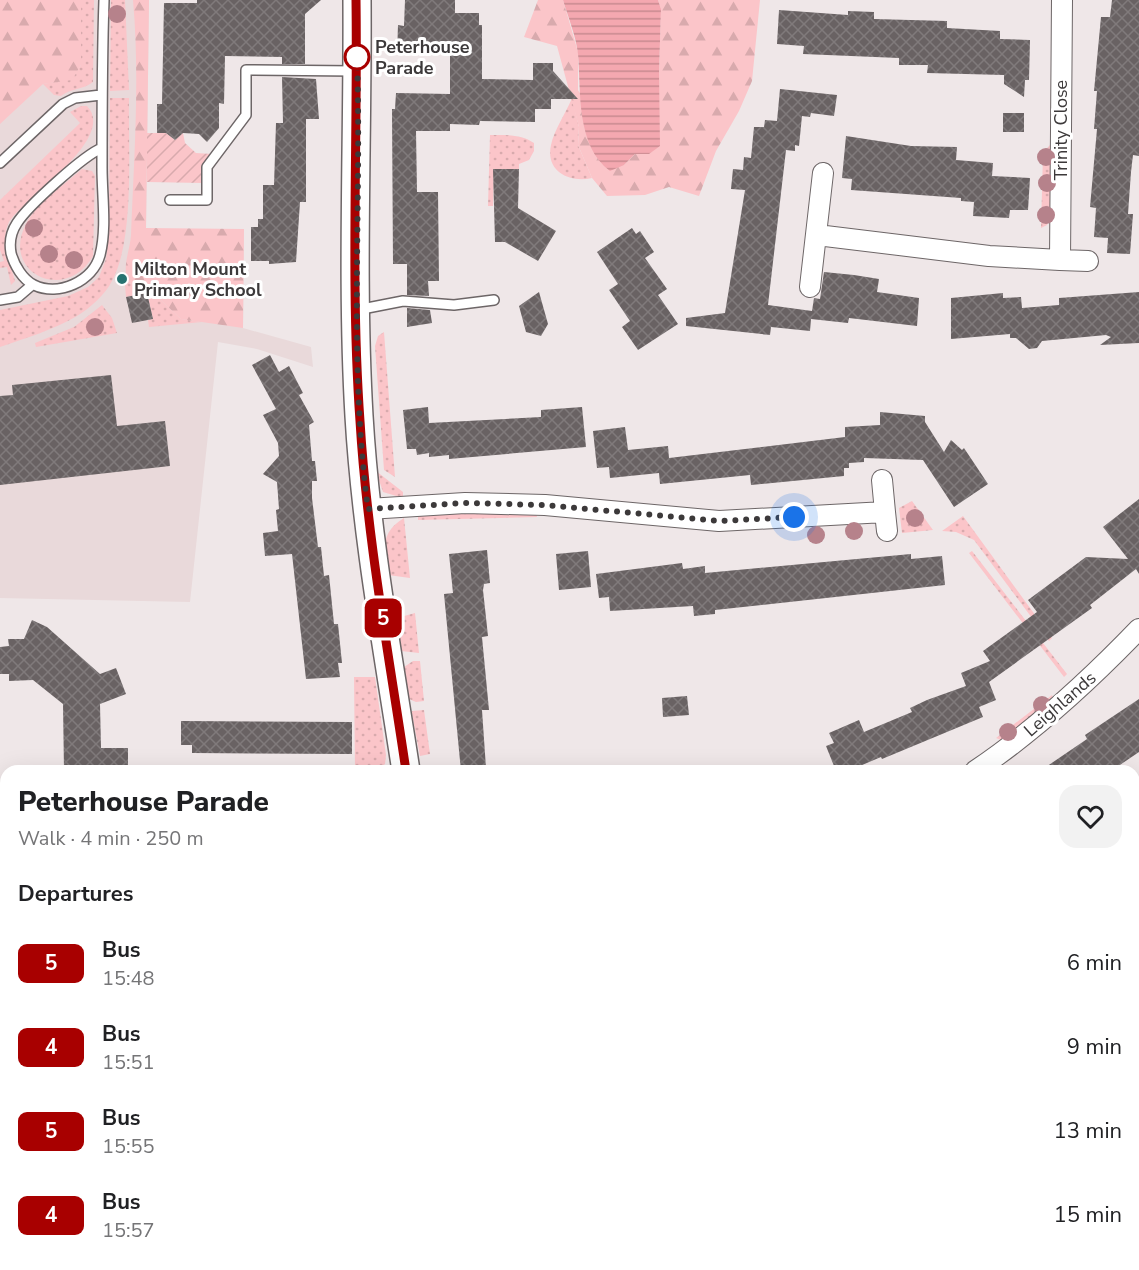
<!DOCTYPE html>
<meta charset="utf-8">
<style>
body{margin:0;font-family:"Nunito Sans",sans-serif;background:#f2f2f2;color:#202124;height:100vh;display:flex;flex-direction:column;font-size:22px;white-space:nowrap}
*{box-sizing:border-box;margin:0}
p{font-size:20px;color:#757577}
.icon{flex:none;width:33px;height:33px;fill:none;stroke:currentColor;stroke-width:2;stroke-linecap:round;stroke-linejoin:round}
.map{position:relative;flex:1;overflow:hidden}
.side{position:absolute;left:0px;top:765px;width:1140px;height:506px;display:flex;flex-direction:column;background:#fff;border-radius:18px 18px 0 0;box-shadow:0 6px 24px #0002}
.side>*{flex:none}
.badge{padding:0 12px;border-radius:9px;font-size:21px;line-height:39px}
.you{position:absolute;width:30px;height:30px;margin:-15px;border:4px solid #fff;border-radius:50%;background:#1a73e8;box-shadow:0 0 0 9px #1a73e833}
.map>.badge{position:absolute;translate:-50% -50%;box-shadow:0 0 0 3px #fff}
h2{padding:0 18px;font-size:22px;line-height:54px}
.round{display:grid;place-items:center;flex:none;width:63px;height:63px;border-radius:18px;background:#f2f2f2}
.head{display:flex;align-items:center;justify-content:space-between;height:102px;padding:0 18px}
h1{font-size:28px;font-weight:800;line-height:45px}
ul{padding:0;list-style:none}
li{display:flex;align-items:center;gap:18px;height:84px;padding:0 18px}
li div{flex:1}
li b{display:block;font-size:22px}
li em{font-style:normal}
li .badge{min-width:66px;font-weight:700;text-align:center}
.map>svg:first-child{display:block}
</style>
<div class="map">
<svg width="1139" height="1270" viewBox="0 0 1139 1270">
<defs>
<pattern id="grass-dots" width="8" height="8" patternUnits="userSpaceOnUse" patternTransform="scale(1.5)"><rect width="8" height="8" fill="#fbc5c9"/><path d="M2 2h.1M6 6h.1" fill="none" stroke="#d8aaad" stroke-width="1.8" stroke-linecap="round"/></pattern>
<pattern id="forest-firs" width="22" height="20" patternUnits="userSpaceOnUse" patternTransform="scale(1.5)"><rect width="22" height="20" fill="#fbc5c9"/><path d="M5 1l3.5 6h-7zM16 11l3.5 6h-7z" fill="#d8aaad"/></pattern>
<pattern id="garden-furrows" width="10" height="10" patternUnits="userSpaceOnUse" patternTransform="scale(1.5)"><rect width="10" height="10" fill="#fbc5c9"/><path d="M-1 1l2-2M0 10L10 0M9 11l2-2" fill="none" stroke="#d8aaad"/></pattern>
<pattern id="water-rules" width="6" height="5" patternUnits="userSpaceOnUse" patternTransform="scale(1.5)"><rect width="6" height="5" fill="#f4a8b0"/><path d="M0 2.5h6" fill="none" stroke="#c78a90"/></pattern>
<pattern id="building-cross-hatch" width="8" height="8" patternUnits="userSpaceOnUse" patternTransform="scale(1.5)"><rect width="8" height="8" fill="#696263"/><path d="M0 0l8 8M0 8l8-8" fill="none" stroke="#807a7b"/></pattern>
</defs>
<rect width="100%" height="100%" fill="#efe7e8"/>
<path fill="#e9d9da" d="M 0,0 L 149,0 L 146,229 L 244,229 L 243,328 L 311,347 L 313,367 L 257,349 L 218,342 L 190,602 L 0,598 Z"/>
<path fill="url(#grass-dots)" d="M 81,0 L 94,0 L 93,82 C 83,90 71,88 61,96 L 54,95 L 43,84 L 72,79 L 81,65 Z
M 111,0 L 125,0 L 129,90 L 110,91 Z
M 110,98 L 129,98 C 128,147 135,239 112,281 C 105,295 90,308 77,316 C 53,330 26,338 0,347 L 0,310 L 68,296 L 88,287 L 99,277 L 106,259 L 109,228 Z
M 572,98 L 579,127 L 578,145 L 592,178 C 570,183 545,172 551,145 C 554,130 566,113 572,98 Z
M 81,106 L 87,106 C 118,138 24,198 9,222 C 0,240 10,263 15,281 L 11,285 L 7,267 L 0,268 L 0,262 L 4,261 L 0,250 L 0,200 L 80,123 L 70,112 Z
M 490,135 C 505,135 521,134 534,143 L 534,151 L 529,160 L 519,164 L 519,169 L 494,169 L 493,206 L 488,206 Z
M 1050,145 L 1050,219 L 1047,225 L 1041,228 L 1043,153 Z
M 82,169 L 92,171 L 95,176 L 93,256 C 66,304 0,273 26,224 C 37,202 64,185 82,169 Z
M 124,274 L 129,283 L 149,289 L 181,319 L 202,322 L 149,327 L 148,320 L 153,319 L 147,293 L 126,297 Z
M 102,305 L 112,318 L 117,333 L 36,347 L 35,343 L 74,327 Z
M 384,332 L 395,477 L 384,470 L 375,346 L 378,336 Z
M 376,471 L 403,492 L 403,498 L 383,492 Z
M 912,501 L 933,530 L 902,533 L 899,508 Z
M 524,512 L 536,513 L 537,517 L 418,520 L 418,515 Z
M 963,516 L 1052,638 L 1049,641 L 974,540 L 956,532 L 942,531 Z
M 404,518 L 410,578 L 388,575 C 383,551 380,532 404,518 Z
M 972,551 L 1067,674 L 1064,677 L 969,553 Z
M 415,613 L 419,653 L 401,651 L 397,618 Z
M 413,661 L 420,661 L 424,701 L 416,702 L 409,699 L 404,667 Z
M 354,677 L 375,677 L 386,755 L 385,764 L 377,771 L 355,771 Z
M 1052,695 L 1053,699 L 1001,740 L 996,738 Z
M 424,710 L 430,754 L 420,756 L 412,714 L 412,711 Z"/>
<path fill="url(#forest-firs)" d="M 0,0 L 81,0 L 81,65 L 72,80 L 43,84 L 0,124 Z
M 133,0 L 149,0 L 146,228 L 244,229 L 243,328 L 181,319 L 149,289 L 129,283 C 121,268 130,251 131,235 C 134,157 140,78 133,0 Z
M 538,0 L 563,0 L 578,52 L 578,90 L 624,165 L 635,154 L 649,154 L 659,74 L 661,9 L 658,0 L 760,0 L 752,81 L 739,111 L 716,151 L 699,196 L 669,187 L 645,195 L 607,196 L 592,178 L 578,145 L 579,127 L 557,46 L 524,37 Z"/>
<path fill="url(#garden-furrows)" d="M 147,133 L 166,133 L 175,140 L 183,133 L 185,143 L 196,153 L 212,154 L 202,165 L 203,183 L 147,182 Z"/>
<path fill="url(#water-rules)" d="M 563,0 L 658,0 L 661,9 L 659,74 L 660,146 L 649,154 L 635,154 L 624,165 L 610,171 C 576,146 581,92 578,54 C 576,36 568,17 563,0 Z"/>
<path fill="url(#building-cross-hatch)" d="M 197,0 L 321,0 L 305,14 L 305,64 L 282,64 L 282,57 L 225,56 L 224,104 L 219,103 L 219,128 L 207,142 L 199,134 L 183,133 L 175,140 L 166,133 L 157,133 L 157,104 L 162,104 L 164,3 L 197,3 Z
M 405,0 L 455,0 L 455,13 L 479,13 L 479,25 L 482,25 L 482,79 L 533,80 L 533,63 L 553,63 L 553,71 L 578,99 L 551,99 L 551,109 L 535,109 L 535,122 L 480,121 L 479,125 L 450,124 L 450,131 L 416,131 L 417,192 L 438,192 L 439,281 L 428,281 L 429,296 L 407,295 L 407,264 L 393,264 L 392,109 L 395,109 L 396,93 L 450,94 L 450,54 L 397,53 L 398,25 L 404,26 Z
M 1112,0 L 1139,0 L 1139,156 L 1133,155 L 1131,172 L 1128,214 L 1133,214 L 1130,254 L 1107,253 L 1108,238 L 1094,237 L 1096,208 L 1090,207 L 1097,129 L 1094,129 L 1097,91 L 1094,91 L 1101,17 L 1110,17 Z
M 779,10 L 848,15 L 848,11 L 874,12 L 874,19 L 947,21 L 947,28 L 1000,31 L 1000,39 L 1030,40 L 1029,80 L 1025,80 L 1024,97 L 1004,84 L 1004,75 L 927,73 L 928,65 L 899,65 L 899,58 L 803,54 L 804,46 L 777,44 Z
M 282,77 L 316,79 L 319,119 L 306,119 L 306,202 L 300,202 L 296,262 L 269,264 L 269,261 L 251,261 L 251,227 L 258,227 L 258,219 L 263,219 L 263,185 L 274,185 L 276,123 L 283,123 Z
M 780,89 L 837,95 L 834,116 L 811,113 L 810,117 L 802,116 L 799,146 L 795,145 L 795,151 L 786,150 L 768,305 L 812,311 L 814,298 L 820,299 L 824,272 L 854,275 L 879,279 L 877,292 L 919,298 L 917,326 L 849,318 L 848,323 L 811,319 L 810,331 L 771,327 L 770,335 L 686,326 L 686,318 L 725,313 L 745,190 L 731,189 L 733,169 L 743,170 L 744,157 L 751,158 L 754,127 L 764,127 L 765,120 L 777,121 Z
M 1003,113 L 1024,113 L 1024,132 L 1003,132 Z
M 846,136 L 911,146 L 957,147 L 956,160 L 993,163 L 992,176 L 1030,178 L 1028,210 L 1010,210 L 1009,218 L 973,216 L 974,202 L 961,201 L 961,198 L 851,190 L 852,179 L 842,178 Z
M 493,169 L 519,169 L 518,208 L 556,231 L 538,261 L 505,242 L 495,242 Z
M 632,228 L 636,234 L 640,231 L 654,252 L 645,258 L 667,289 L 658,295 L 678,324 L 638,350 L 622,327 L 630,321 L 609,290 L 618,284 L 597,252 Z
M 539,292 L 548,324 L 541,336 L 526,332 L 519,306 Z
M 1139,292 L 1139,343 L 1100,345 L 1111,337 L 1106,335 L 1042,341 L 1037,348 L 1029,349 L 1016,338 L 1010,338 L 1010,334 L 951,339 L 951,298 L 1003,293 L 1003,298 L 1021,297 L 1022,308 L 1059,305 L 1059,298 Z
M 147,293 L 153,319 L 132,323 L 126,297 Z
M 407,308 L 430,310 L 432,323 L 407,327 Z
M 270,355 L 279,372 L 289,366 L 303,393 L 299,395 L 314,422 L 309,425 L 312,461 L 315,461 L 317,481 L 312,481 L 312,498 L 318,547 L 321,547 L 324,576 L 329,575 L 334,624 L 338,624 L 342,663 L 338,663 L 340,677 L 306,679 L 292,554 L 265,556 L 263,533 L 278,531 L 276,510 L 279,509 L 277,482 L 263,474 L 279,456 L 278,443 L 263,415 L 276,409 L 252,365 Z
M 111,375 L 117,426 L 165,421 L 170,466 L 0,485 L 0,396 L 13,395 L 12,385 Z
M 428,407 L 429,423 L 541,417 L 541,410 L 582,407 L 586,447 L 449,459 L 449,455 L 429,457 L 429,453 L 417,455 L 416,449 L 407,449 L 403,410 Z
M 880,412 L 925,416 L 925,422 L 944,452 L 951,440 L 962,450 L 964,448 L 988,484 L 954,507 L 923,460 L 864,458 L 864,462 L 849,463 L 849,468 L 844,468 L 844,476 L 751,485 L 750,475 L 660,484 L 659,473 L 610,478 L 609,467 L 597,468 L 593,431 L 625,427 L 628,450 L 668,446 L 669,458 L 845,437 L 845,427 L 880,425 Z
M 1139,499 L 1139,574 L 1136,569 L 1090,605 L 1092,608 L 989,682 L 996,700 L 979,707 L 983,717 L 882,759 L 881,757 L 848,771 L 836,771 L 826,746 L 834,743 L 829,733 L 859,720 L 864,732 L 912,712 L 910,708 L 927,700 L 966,686 L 961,673 L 990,661 L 983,651 L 1037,612 L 1028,600 L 1086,557 L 1128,559 L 1103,527 Z
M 487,550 L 490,583 L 484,584 L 483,590 L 488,636 L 482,637 L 489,710 L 482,710 L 486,768 L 461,771 L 444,594 L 453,593 L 449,554 Z
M 588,551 L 591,587 L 559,590 L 556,554 Z
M 911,554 L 911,559 L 942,556 L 945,585 L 715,610 L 715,614 L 694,616 L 693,606 L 610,611 L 609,597 L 599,598 L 596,574 L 682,563 L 683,569 L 705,566 L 705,573 Z
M 32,620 L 47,627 L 100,674 L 116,668 L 126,694 L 100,704 L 101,748 L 128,748 L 128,770 L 64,771 L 63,704 L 33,680 L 9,681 L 9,674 L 0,674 L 0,647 L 9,646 L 8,639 L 24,639 Z
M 687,696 L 689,715 L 663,717 L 662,698 Z
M 1139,699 L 1139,752 L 1111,771 L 1040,771 L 1087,739 L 1085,735 Z
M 181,721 L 352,722 L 352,754 L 192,753 L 192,745 L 181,745 Z"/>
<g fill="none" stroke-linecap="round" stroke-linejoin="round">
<defs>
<path id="lane" d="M 102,148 C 84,155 28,206 17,223 C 11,232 9,242 11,253 C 14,265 23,280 34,285 C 59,297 93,281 100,255 C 107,228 102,196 102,168 C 102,112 102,56 104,0
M 0,163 L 63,104 L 75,98 L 101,95
M 170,200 L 207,200 L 207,167 L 246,115 L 246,70 L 355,71
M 0,300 L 18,297 L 32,285
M 357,310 L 403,301 L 454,305 L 494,300
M 604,1264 L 612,1270
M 462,1270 L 488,1264"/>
<path id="street" d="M 817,235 L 989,256 L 1060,260 L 1062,0
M 1060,260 L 1088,261
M 810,287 L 823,173
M 368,509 L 465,503 L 545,505 L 719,521 L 885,512 L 882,480
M 885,512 L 887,531
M 975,771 C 1036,730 1088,682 1139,629
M 0,1150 L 6,1150
M 194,1264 L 194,1270
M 1013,1264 L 1021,1270"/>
<path id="secondary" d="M 357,0 C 358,139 351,278 359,416 C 366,535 388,653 406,771
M 446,1264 L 447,1270"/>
</defs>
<use href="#lane" stroke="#6d6667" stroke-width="12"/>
<use href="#street" stroke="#6d6667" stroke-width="22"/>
<use href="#secondary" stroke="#6d6667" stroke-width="30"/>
<use href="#lane" stroke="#fff" stroke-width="9"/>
<use href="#street" stroke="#fff" stroke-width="20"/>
<use href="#secondary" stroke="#fff" stroke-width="27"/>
</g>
<g fill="#b6828b">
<circle cx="117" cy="14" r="9"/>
<circle cx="1046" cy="157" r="9"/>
<circle cx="1047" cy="183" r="9"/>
<circle cx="1046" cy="215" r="9"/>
<circle cx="34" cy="228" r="9"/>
<circle cx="49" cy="254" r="9"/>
<circle cx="74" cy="260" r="9"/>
<circle cx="95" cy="327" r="9"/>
<circle cx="915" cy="518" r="9"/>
<circle cx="854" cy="531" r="9"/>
<circle cx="816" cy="535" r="9"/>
<circle cx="1042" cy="705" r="9"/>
<circle cx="1008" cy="732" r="9"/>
</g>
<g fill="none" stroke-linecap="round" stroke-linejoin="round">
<defs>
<path id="line" d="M 356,0 C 358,140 350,281 360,421 C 367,538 389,655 406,771"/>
</defs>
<use href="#line" stroke="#fff" stroke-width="14"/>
<use href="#line" stroke="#a80000" stroke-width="9"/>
<path stroke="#3c393a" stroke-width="6" stroke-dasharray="0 10.8" d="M 357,57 C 362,208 348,358 368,509 L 465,503 L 545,505 L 719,521 L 794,517"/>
</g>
<circle fill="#fff" stroke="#a80000" stroke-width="3" cx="357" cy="57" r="12"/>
<circle fill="#287270" stroke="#fff" stroke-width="2" cx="122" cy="279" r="6"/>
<g text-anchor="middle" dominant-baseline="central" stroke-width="6" stroke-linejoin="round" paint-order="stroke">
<g font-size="18" font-weight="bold" fill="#3c393a" stroke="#fff" text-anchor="start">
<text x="375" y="47">Peterhouse<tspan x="375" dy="21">Parade</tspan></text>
</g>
<g font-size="18" fill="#3c393a" stroke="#fff">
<text transform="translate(1061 130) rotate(-90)">Trinity Close</text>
<text transform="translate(1060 704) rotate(-41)">Leighlands</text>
</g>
<g font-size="18" font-weight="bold" fill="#3c393a" stroke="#fff" text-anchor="start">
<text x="134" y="269">Milton Mount<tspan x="134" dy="21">Primary School</tspan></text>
</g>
</g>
</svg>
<div class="you" style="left:794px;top:517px"></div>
<b class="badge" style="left:383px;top:618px;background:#a80000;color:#fff">5</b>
<section class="side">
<div class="head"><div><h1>Peterhouse Parade</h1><p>Walk · 4 min · 250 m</p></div><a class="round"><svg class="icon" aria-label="heart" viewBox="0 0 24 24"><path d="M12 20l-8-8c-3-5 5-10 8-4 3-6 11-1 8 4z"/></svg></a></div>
<h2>Departures</h2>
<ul>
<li><span class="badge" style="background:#a80000;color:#fff">5</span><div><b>Bus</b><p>15:48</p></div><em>6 min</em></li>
<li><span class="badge" style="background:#a80000;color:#fff">4</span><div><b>Bus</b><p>15:51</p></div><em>9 min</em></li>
<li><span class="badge" style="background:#a80000;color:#fff">5</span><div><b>Bus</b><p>15:55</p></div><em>13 min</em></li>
<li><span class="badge" style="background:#a80000;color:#fff">4</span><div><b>Bus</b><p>15:57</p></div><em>15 min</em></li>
</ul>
</section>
</div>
